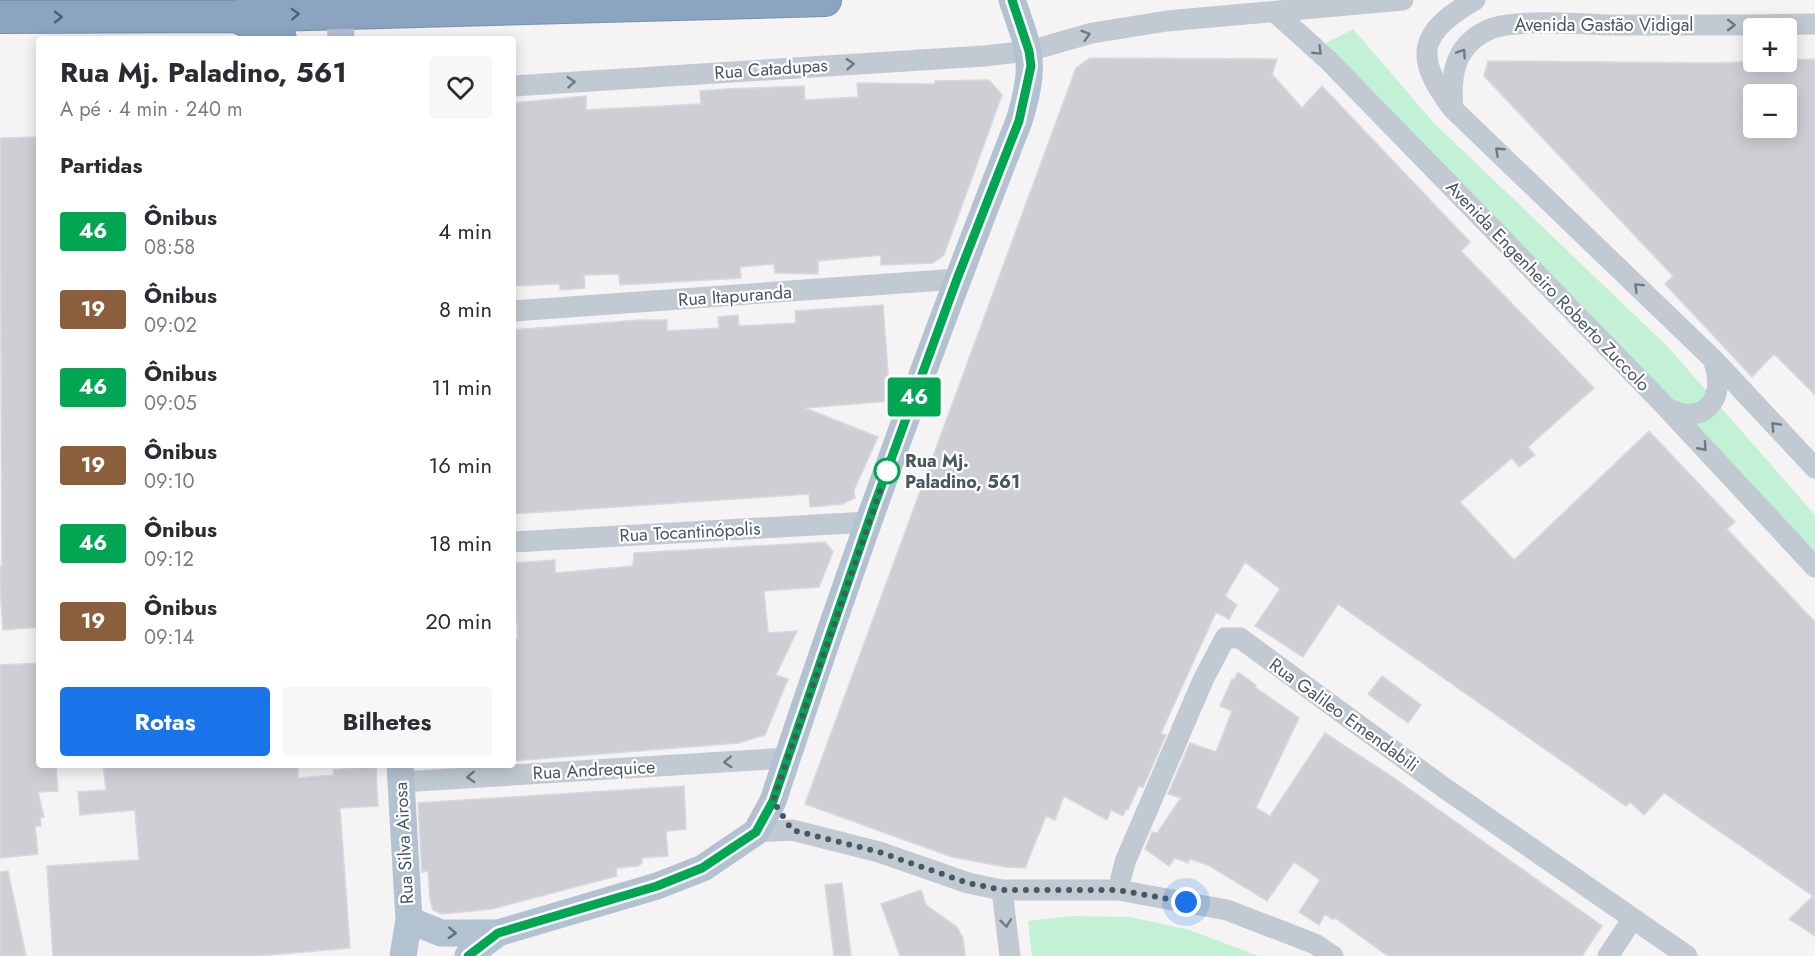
<!DOCTYPE html>
<html lang="pt">
<meta charset="utf-8">
<style>
body{margin:0;font-family:Jost,sans-serif;background:#f7f7f7;color:#2b2b33;height:100vh;display:flex;flex-direction:column;font-size:22px;white-space:nowrap}
*{box-sizing:border-box;margin:0}
p{font-size:20px;color:#7c7c81}
.icon{flex:none;width:33px;height:33px;fill:none;stroke:currentColor;stroke-width:2;stroke-linecap:round;stroke-linejoin:round}
.map{position:relative;flex:1;overflow:hidden}
.side{position:absolute;left:36px;top:36px;width:480px;height:732px;display:flex;flex-direction:column;background:#fff;border-radius:6px;box-shadow:0 3px 15px #0003}
.side>*{flex:none}
.badge{padding:0 12px;border-radius:4px;font-size:21px;line-height:39px}
.tools{position:absolute;left:1743px;top:18px;display:grid;gap:12px}
.tools a{display:grid;place-items:center;width:54px;height:54px;border-radius:6px;background:#fff;box-shadow:0 3px 15px #0003;font-size:30px}
.you{position:absolute;width:30px;height:30px;margin:-15px;border:4px solid #fff;border-radius:50%;background:#1a73e8;box-shadow:0 0 0 9px #1a73e833}
.map>.badge{position:absolute;translate:-50% -50%;box-shadow:0 0 0 3px #fff}
h2{padding:0 24px;font-size:22px;line-height:54px}
.round{display:grid;place-items:center;flex:none;width:63px;height:63px;border-radius:6px;background:#f7f7f7}
.overview{display:flex;align-items:center;justify-content:space-between;height:102px;padding:0 24px}
h1{font-size:28px;font-weight:700;line-height:45px}
.cta{display:flex;gap:12px;margin-top:auto;padding:12px 24px}
.cta a{flex:1;height:69px;border-radius:6px;background:#1a73e8;color:#fff;font-size:24px;font-weight:700;line-height:69px;text-align:center}
.cta a+a{background:#f7f7f7;color:#2b2b33}
ul{padding:0;list-style:none}
li{display:flex;align-items:center;gap:18px;height:78px;padding:0 24px}
li div{flex:1}
li b{display:block;font-size:22px}
li em{font-style:normal}
li .badge{min-width:66px;font-weight:700;text-align:center}
.map>svg:first-child{display:block}
</style>
<div class="map">
<svg width="1815" height="956" viewBox="0 0 1815 956">
<rect width="100%" height="100%" fill="#f5f3f3"/>
<path fill="#c3f1d5" d="M 1353,29 L 1434,123 L 1668,347 L 1815,515 L 1815,551 L 1326,43 Z
M 1071,916 L 1130,917 L 1189,930 L 1259,956 L 1032,956 L 1028,921 Z"/>
<path fill="#cdcfd5" stroke="#d7d9de" stroke-width="1.5" fill-rule="evenodd" d="M 1090,58 L 1277,59 L 1272,74 L 1302,108 L 1322,86 L 1470,242 L 1461,251 L 1594,388 L 1528,447 L 1535,455 L 1519,467 L 1512,458 L 1460,502 L 1514,560 L 1649,431 L 1735,522 L 1727,529 L 1815,622 L 1815,936 L 1789,919 L 1813,896 L 1664,793 L 1644,815 L 1630,802 L 1626,806 L 1338,604 L 1303,657 L 1255,626 L 1280,589 L 1245,562 L 1225,596 L 1237,605 L 1229,619 L 1216,612 L 1161,733 L 1166,735 L 1143,787 L 1139,786 L 1128,810 L 1126,809 L 1123,816 L 1111,810 L 1107,820 L 1064,796 L 1055,820 L 1046,816 L 1025,868 L 1006,867 L 952,857 L 805,804 L 1076,68 Z
M 1815,59 L 1815,395 L 1774,354 L 1752,377 L 1665,284 L 1673,276 L 1484,76 L 1488,61 L 1715,63 ZM 1754,94 L 1786,94 L 1786,128 L 1754,128 Z
M 989,80 L 1002,95 L 944,255 L 933,263 L 881,265 L 881,255 L 818,261 L 818,274 L 775,273 L 774,264 L 740,267 L 741,278 L 620,285 L 619,274 L 584,275 L 585,288 L 560,290 L 560,284 L 513,286 L 513,103 L 586,96 L 586,110 L 603,109 L 701,104 L 700,91 L 727,89 L 804,86 L 805,100 L 858,97 L 857,83 L 935,84 L 935,81 Z
M 39,137 L 39,627 L 3,630 L 0,587 L 0,566 L 2,566 L 0,138 Z
M 883,305 L 890,401 L 805,408 L 878,437 L 854,490 L 855,498 L 842,504 L 810,507 L 809,494 L 513,514 L 513,330 L 639,320 L 667,320 L 667,331 L 719,328 L 718,317 L 738,315 L 739,326 L 796,323 L 795,311 Z
M 825,542 L 833,552 L 819,587 L 764,591 L 768,633 L 797,631 L 776,675 L 788,679 L 765,735 L 739,743 L 513,761 L 513,639 L 518,639 L 513,563 L 555,560 L 555,573 L 633,566 L 634,553 Z
M 39,663 L 39,765 L 56,765 L 58,791 L 38,792 L 44,817 L 40,818 L 41,826 L 35,826 L 38,854 L 0,858 L 0,665 Z
M 1238,672 L 1256,685 L 1255,687 L 1299,718 L 1256,808 L 1270,816 L 1325,733 L 1394,778 L 1602,926 L 1582,956 L 1388,956 L 1335,918 L 1333,920 L 1325,914 L 1319,925 L 1299,912 L 1320,880 L 1294,862 L 1267,901 L 1210,866 L 1190,859 L 1188,863 L 1175,858 L 1169,866 L 1145,849 L 1152,832 L 1157,833 L 1181,798 L 1168,794 L 1190,743 L 1216,752 L 1232,711 L 1220,706 L 1232,679 L 1234,680 Z
M 1382,676 L 1421,705 L 1408,723 L 1368,694 Z
M 103,765 L 298,765 L 298,778 L 334,775 L 333,770 L 376,766 L 378,806 L 340,808 L 350,948 L 257,956 L 53,956 L 47,866 L 139,860 L 135,810 L 80,815 L 78,792 L 106,790 Z
M 684,786 L 686,829 L 666,831 L 668,856 L 642,858 L 642,863 L 638,866 L 616,868 L 617,876 L 492,909 L 442,914 L 433,910 L 430,899 L 428,871 L 422,872 L 418,803 Z
M 8,871 L 26,956 L 0,956 L 0,872 Z
M 842,883 L 851,956 L 834,956 L 825,885 Z
M 921,890 L 926,905 L 957,927 L 963,938 L 965,956 L 900,956 L 881,904 Z"/>
<g fill="none" stroke-linecap="round" stroke-linejoin="round">
<defs>
<path id="highway" d="M 0,17 L 235,16 L 825,0
M 238,17 L 265,29 L 280,39"/>
</defs>
<use href="#highway" stroke="#7690ad" stroke-width="34"/>
<path stroke="#c1cad2" stroke-width="21" d="M 1475,0 C 1418,32 1413,57 1453,109 L 1714,360 L 1815,468
M 1275,12 L 1328,60 L 1666,407 L 1815,567
M 513,86 L 984,56 L 1029,51 L 1092,33 L 1167,21 L 1403,0
M 1453,109 C 1450,76 1454,47 1486,31 C 1509,18 1580,24 1609,25 C 1677,25 1746,25 1815,24
M 513,311 L 957,279
M 1667,408 C 1704,427 1727,399 1714,362
M 513,542 L 868,522
M 401,782 L 787,758
M 756,832 L 792,830 L 879,852 L 968,883 L 1002,890 L 1118,890 L 1227,910 L 1315,944 L 1333,956
M 1002,890 L 1010,956
M 1118,890 L 1125,862 L 1203,680 L 1225,638 L 1240,638 L 1443,787 L 1687,956
M 1608,956 L 1632,920"/>
<path stroke="#b3c2d1" stroke-width="27" d="M 340,12 L 341,39
M 400,765 L 409,920 L 403,956
M 409,920 L 441,933 L 498,933
M 468,956 L 498,933 L 657,886 L 703,868 L 756,832 L 773,801 C 848,572 931,345 1019,121 C 1036,65 1031,54 1012,0"/>
<use href="#highway" stroke="#8ba5c1" stroke-width="32"/>
</g>
<defs><path id="oneway-chevron" d="M-2-3.5L2.5 0L-2 3.5" fill="none" stroke-width="1.6" stroke-linecap="round" stroke-linejoin="round" transform="scale(1.5)"/></defs>
<g stroke="#505e6b">
<use href="#oneway-chevron" transform="translate(295 14) rotate(-2)"/>
<use href="#oneway-chevron" transform="translate(58 17)"/>
</g>
<g stroke="#6e7983">
<use href="#oneway-chevron" transform="translate(1731 25)"/>
<use href="#oneway-chevron" transform="translate(1086 35) rotate(-17)"/>
<use href="#oneway-chevron" transform="translate(1318 51) rotate(44)"/>
<use href="#oneway-chevron" transform="translate(1462 53) rotate(-56)"/>
<use href="#oneway-chevron" transform="translate(850 64) rotate(-4)"/>
<use href="#oneway-chevron" transform="translate(571 82) rotate(-4)"/>
<use href="#oneway-chevron" transform="translate(1499 151) rotate(-137)"/>
<use href="#oneway-chevron" transform="translate(1638 287) rotate(-136)"/>
<use href="#oneway-chevron" transform="translate(1775 426) rotate(-133)"/>
<use href="#oneway-chevron" transform="translate(1703 447) rotate(48)"/>
<use href="#oneway-chevron" transform="translate(728 762) rotate(177)"/>
<use href="#oneway-chevron" transform="translate(471 777) rotate(177)"/>
<use href="#oneway-chevron" transform="translate(1006 923) rotate(83)"/>
</g>
<use stroke="#64717d" href="#oneway-chevron" transform="translate(452 933) rotate(3)"/>
<g fill="none" stroke-linecap="round" stroke-linejoin="round">
<defs>
<path id="line" d="M 468,956 L 498,933 L 657,886 L 702,868 L 756,832 L 773,801 L 874,506 L 957,279 L 1019,121 L 1031,66 L 1029,51 L 1012,0"/>
</defs>
<use href="#line" stroke="#fff" stroke-width="14"/>
<use href="#line" stroke="#00a651" stroke-width="9"/>
<path stroke="#4a5661" stroke-width="6" stroke-dasharray="0 10.8" d="M 887,471 L 773,801 L 792,830 L 879,852 L 968,883 L 1002,890 L 1118,890 L 1186,902"/>
</g>
<circle fill="#fff" stroke="#00a651" stroke-width="3" cx="887" cy="471" r="12"/>
<g text-anchor="middle" dominant-baseline="central" stroke-width="4.5" stroke-linejoin="round" paint-order="stroke">
<g font-size="18" fill="#4a5661" stroke="#fff">
<text x="1604" y="25">Avenida Gastão Vidigal</text>
<text transform="translate(771 69) rotate(-4)">Rua Catadupas</text>
<text transform="translate(1548 286) rotate(46)">Avenida Engenheiro Roberto Zuccolo</text>
<text transform="translate(735 296) rotate(-4)">Rua Itapuranda</text>
<text transform="translate(690 532) rotate(-3)">Rua Tocantinópolis</text>
<text transform="translate(1344 715) rotate(36)">Rua Galileo Emendabili</text>
<text transform="translate(594 770) rotate(-3)">Rua Andrequice</text>
<text transform="translate(404 843) rotate(-93)">Rua Silva Airosa</text>
</g>
<g font-size="18" font-weight="bold" fill="#4a5661" stroke="#fff" text-anchor="start">
<text x="905" y="461">Rua Mj.<tspan x="905" dy="21">Paladino, 561</tspan></text>
</g>
</g>
</svg>
<div class="tools">
<a>+</a>
<a>−</a>
</div>
<div class="you" style="left:1186px;top:902px"></div>
<b class="badge" style="left:914px;top:397px;background:#00a651;color:#fff">46</b>
<section class="side">
<div class="overview"><div><h1>Rua Mj. Paladino, 561</h1><p>A pé · 4 min · 240 m</p></div><a class="round"><svg class="icon" aria-label="heart" viewBox="0 0 24 24"><path d="M12 20l-8-8c-3-5 5-10 8-4 3-6 11-1 8 4z"/></svg></a></div>
<h2>Partidas</h2>
<ul>
<li><span class="badge" style="background:#00a651;color:#fff">46</span><div><b>Ônibus</b><p>08:58</p></div><em>4 min</em></li>
<li><span class="badge" style="background:#8b5e3c;color:#fff">19</span><div><b>Ônibus</b><p>09:02</p></div><em>8 min</em></li>
<li><span class="badge" style="background:#00a651;color:#fff">46</span><div><b>Ônibus</b><p>09:05</p></div><em>11 min</em></li>
<li><span class="badge" style="background:#8b5e3c;color:#fff">19</span><div><b>Ônibus</b><p>09:10</p></div><em>16 min</em></li>
<li><span class="badge" style="background:#00a651;color:#fff">46</span><div><b>Ônibus</b><p>09:12</p></div><em>18 min</em></li>
<li><span class="badge" style="background:#8b5e3c;color:#fff">19</span><div><b>Ônibus</b><p>09:14</p></div><em>20 min</em></li>
</ul>
<div class="cta"><a>Rotas</a><a>Bilhetes</a></div>
</section>
</div>
